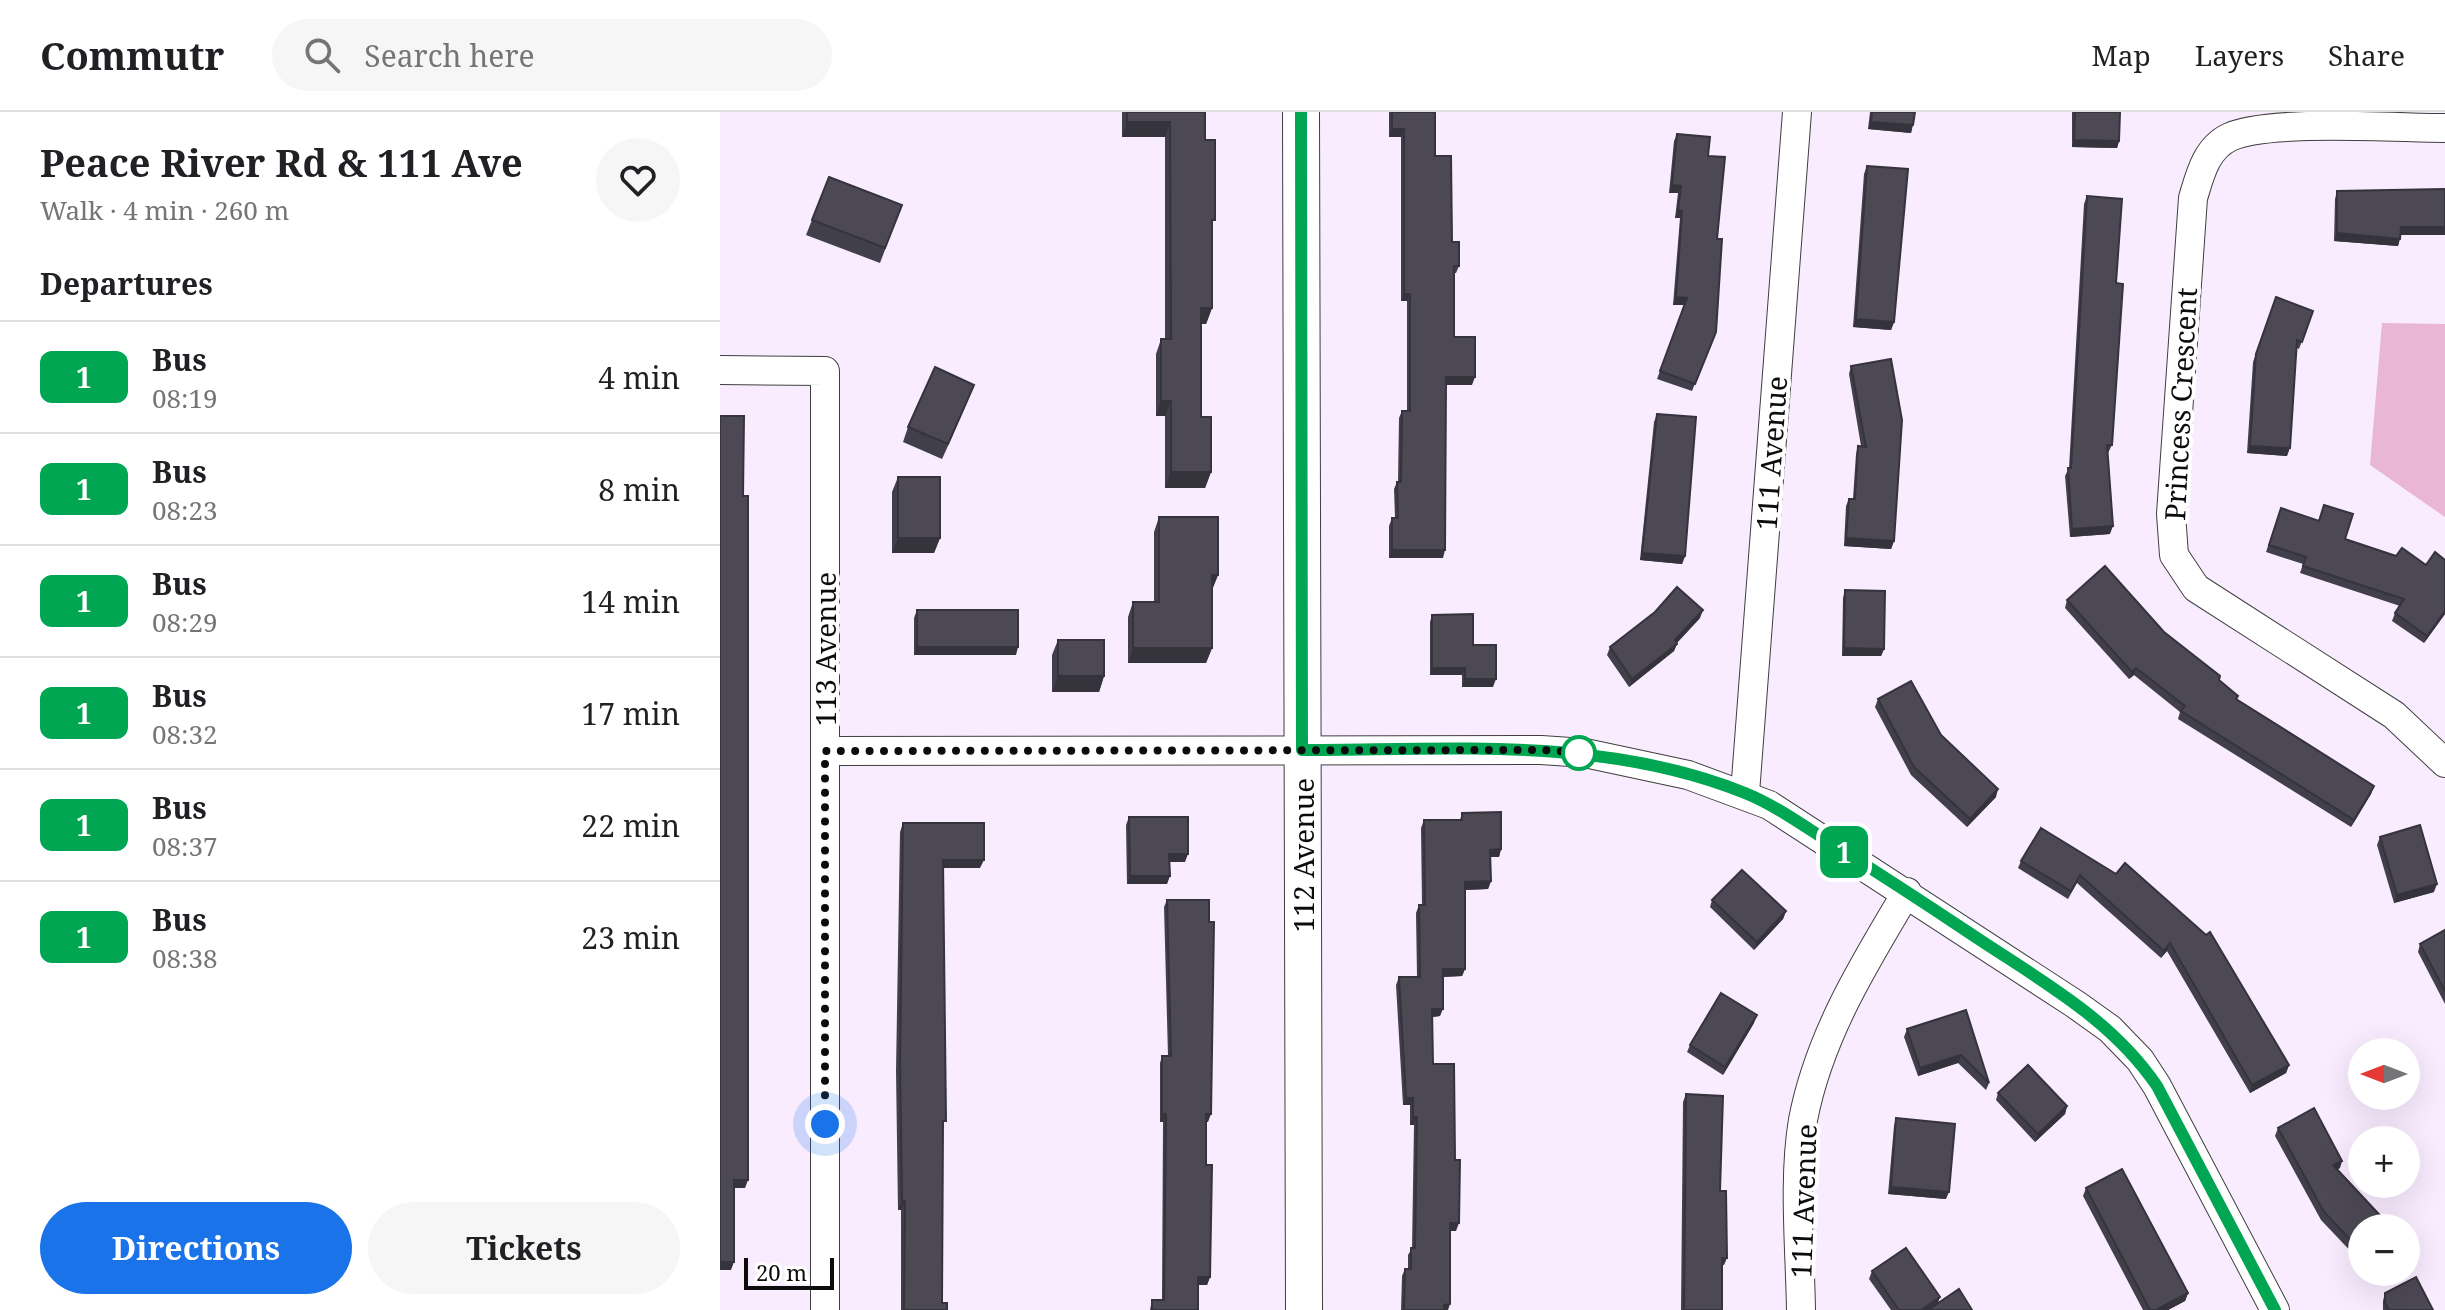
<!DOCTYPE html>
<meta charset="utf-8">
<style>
body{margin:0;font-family:"Noto Serif",serif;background:#f6f6f6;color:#202124;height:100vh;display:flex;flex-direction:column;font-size:30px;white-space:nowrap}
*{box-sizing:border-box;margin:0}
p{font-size:26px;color:#757577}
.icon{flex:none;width:44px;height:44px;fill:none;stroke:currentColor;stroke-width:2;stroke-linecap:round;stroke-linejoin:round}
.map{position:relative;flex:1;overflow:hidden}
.sheet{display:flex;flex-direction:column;background:#fff;width:720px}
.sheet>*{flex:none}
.badge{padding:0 16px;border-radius:12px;font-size:28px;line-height:52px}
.needle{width:52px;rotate:270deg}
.fabs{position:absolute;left:1628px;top:926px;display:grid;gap:16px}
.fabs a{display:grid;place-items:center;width:72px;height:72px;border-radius:50%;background:#fff;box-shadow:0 8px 32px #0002;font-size:40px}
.scale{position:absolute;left:24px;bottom:20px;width:90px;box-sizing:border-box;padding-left:8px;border:4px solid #0c0c0c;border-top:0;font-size:22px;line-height:28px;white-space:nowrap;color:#0c0c0c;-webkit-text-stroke:6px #fff;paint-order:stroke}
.you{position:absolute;width:40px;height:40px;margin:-20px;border:6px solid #fff;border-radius:50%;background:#1a73e8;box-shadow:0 0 0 12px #1a73e833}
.map>.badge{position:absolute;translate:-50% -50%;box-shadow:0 0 0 4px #fff}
h2{padding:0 40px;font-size:30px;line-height:72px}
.round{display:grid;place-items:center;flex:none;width:84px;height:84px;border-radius:42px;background:#f6f6f6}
.overview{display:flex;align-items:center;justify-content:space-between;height:136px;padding:0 40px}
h1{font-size:38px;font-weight:700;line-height:60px}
.cta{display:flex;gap:16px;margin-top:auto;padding:16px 40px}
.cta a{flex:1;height:92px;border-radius:48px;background:#1a73e8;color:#fff;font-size:32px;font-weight:700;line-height:92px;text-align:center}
.cta a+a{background:#f6f6f6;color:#202124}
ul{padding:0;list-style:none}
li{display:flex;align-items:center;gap:24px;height:112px;padding:0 40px;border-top:2px solid #e0e0e0}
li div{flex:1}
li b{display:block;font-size:30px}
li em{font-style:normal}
li .badge{min-width:88px;font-weight:700;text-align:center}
header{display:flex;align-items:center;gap:48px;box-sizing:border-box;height:112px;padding:0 40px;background:#fff;border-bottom:2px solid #e0e0e0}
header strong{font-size:38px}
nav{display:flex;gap:44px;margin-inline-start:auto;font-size:28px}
.search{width:560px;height:72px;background:#f6f6f6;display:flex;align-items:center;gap:20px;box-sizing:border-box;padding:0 28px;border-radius:44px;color:#757577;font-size:30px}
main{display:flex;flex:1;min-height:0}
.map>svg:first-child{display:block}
</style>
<header>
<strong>Commutr</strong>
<div class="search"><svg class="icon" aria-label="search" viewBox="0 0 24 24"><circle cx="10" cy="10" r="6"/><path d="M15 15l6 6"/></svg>Search here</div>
<nav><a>Map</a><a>Layers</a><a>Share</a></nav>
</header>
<main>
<section class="sheet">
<div class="overview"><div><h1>Peace River Rd &amp; 111 Ave</h1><p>Walk · 4 min · 260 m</p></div><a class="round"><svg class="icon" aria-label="heart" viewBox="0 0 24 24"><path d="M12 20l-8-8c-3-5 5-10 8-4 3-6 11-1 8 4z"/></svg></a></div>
<h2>Departures</h2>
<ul>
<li><span class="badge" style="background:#00a651;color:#fff">1</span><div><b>Bus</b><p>08:19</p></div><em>4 min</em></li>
<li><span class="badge" style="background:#00a651;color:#fff">1</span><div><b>Bus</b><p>08:23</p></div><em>8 min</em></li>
<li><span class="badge" style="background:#00a651;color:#fff">1</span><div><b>Bus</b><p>08:29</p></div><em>14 min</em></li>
<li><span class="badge" style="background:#00a651;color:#fff">1</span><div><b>Bus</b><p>08:32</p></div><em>17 min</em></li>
<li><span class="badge" style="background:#00a651;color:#fff">1</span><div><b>Bus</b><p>08:37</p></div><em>22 min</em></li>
<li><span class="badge" style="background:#00a651;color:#fff">1</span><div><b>Bus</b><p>08:38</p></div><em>23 min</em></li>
</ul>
<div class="cta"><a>Directions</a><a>Tickets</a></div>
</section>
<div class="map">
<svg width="1725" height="1198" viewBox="0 0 1725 1198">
<rect width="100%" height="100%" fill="#f9ecff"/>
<path fill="#e9b6d5" d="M 1662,211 L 1725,212 L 1725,405 L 1650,353 Z"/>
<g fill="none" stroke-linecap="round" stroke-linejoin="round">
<defs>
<path id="minor" d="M 1725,16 C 1678,16 1548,7 1510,25 C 1486,36 1480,63 1473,86 L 1451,402 L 1454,443 L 1476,476 L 1674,603 L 1725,651
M 0,258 L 105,259 L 105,1198
M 105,639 L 821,638 L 865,641 L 968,663 L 1049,693 L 1355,892 L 1390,917 L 1420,948 L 1437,974 L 1555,1198
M 1025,681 L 1077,0
M 1081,1198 C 1080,1138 1073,1066 1083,1008 C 1099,924 1144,852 1187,780"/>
<path id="tertiary" d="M 581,0 L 584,1198"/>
</defs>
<use href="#minor" stroke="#3f3f3f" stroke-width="30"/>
<use href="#tertiary" stroke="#3f3f3f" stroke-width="38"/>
<use href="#minor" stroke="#fff" stroke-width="28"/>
<use href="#tertiary" stroke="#fff" stroke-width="36"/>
</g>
<path fill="#413f49" d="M 402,0 L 485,0 L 485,28 L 492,118 L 492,196 L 486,212 L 481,212 L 481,305 L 491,360 L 485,376 L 445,376 L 445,304 L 436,304 L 436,242 L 441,227 L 445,227 L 445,25 L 402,25 Z
M 669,0 L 715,0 L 715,44 L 732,130 L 739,154 L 736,161 L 734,161 L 734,225 L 752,273 L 726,273 L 723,446 L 669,446 L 669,414 L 672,406 L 675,406 L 674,377 L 677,370 L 678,370 L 679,306 L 682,299 L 687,299 L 687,189 L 681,189 L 681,25 L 669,25 Z
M 1150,0 L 1195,0 L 1191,21 L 1148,17 Z
M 1352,0 L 1400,0 L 1399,29 L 1397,36 L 1352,35 Z
M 957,22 L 988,44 L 997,127 L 996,220 L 972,279 L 937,267 L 964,193 L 953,193 L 960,106 L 955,106 L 958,81 L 949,81 L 954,29 Z
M 1147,54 L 1174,210 L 1171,218 L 1133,215 L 1144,62 Z
M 109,65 L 182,93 L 160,151 L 86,123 Z
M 1617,79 L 1725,123 L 1680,123 L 1678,134 L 1614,129 L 1615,87 Z
M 1367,84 L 1396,171 L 1392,333 L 1388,341 L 1390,422 L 1350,425 L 1345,364 L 1349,356 L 1364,92 Z
M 1556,185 L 1593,199 L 1579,237 L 1577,236 L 1567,344 L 1527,341 L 1533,250 Z
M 1131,254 L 1174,429 L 1171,437 L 1124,434 L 1126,394 L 1129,387 L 1133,387 L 1136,342 L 1138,334 L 1141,334 L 1129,262 Z
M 248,288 L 222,347 L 183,330 L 188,315 Z
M 937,302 L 965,444 L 962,452 L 920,448 L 934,310 Z
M 178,365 L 220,426 L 214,441 L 172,441 L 172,380 Z
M 1558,404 L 1676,444 L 1706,453 L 1725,448 L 1725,502 L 1704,531 L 1672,509 L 1675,501 L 1680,494 L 1580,461 L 1583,452 L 1546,440 Z
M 439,405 L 498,463 L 492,478 L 492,536 L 486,551 L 408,551 L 408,505 L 413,490 L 434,490 L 434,420 Z
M 1125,478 L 1164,537 L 1161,544 L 1122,544 L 1123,486 Z
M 1347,488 L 1444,520 L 1518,584 L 1517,588 L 1654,674 L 1651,682 L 1631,715 L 1458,607 L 1460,600 L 1414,563 L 1409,567 L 1345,496 Z
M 197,498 L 296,543 L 194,543 L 194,506 Z
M 712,503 L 753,533 L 773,575 L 742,575 L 742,563 L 710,563 L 710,510 Z
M 980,506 L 957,531 L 954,539 L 909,575 L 887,543 L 890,535 Z
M 338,528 L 384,564 L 379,580 L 332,580 L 332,543 Z
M 1158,587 L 1221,623 L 1276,685 L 1247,715 L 1191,663 L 1155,595 Z
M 742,701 L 781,737 L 779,745 L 771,745 L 771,769 L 768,777 L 745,778 L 745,857 L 742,864 L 723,865 L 720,904 L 713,905 L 713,952 L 736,1119 L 730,1119 L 728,1198 L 681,1198 L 682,1164 L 685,1157 L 688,1157 L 688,1143 L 692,1136 L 694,1013 L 690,1013 L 690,993 L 683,993 L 676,873 L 679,865 L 697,865 L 696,801 L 699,793 L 702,793 L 701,716 L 704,708 L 740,708 Z
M 409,705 L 465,750 L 450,750 L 447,772 L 407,772 L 406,713 Z
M 183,711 L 260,756 L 223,756 L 222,1191 L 227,1198 L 181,1198 L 181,1098 L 178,1098 L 176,959 L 180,720 Z
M 1660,725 L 1714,780 L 1674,791 L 1657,733 Z
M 1301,749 L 1396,762 L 1569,953 L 1566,961 L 1530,981 L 1447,839 L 1441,846 L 1357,771 L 1348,787 L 1298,756 Z
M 447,788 L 488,1010 L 486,1010 L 486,1053 L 490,1165 L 487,1173 L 478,1173 L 478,1198 L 430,1198 L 432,1188 L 442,1188 L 443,1010 L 440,1010 L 440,951 L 442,944 L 448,944 L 444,795 Z
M 992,788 L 1066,799 L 1063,807 L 1034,838 L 990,795 Z
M 1725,818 L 1725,892 L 1698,840 L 1700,832 Z
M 1246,898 L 1269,971 L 1266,978 L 1238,951 L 1198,964 L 1184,925 L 1187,917 Z
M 1034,911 L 1003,963 L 967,940 L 970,933 Z
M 1278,981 L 1347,994 L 1345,1002 L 1315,1030 L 1276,988 Z
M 966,982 L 1000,1079 L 1004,1153 L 1002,1153 L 1002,1198 L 961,1198 L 963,990 Z
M 1176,1006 L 1226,1087 L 1168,1082 L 1174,1014 Z
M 1558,1016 L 1620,1056 L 1617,1057 L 1642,1116 L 1642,1143 L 1638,1147 L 1601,1108 L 1555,1024 Z
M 1366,1076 L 1468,1181 L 1465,1189 L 1448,1198 L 1423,1198 L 1363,1084 Z
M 1152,1159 L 1220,1185 L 1217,1192 L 1252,1198 L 1171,1198 L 1149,1167 Z
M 1665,1181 L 1713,1198 L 1663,1198 L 1663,1189 Z"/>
<path fill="#35333c" d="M 407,10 L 450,10 L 445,25 L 402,25 Z
M 1151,10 L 1193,13 L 1191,21 L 1148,17 Z
M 672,17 L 684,17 L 681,25 L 669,25 Z
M 1354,28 L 1399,29 L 1397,36 L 1352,35 Z
M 952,73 L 961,74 L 958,81 L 949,81 Z
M 958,98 L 962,99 L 960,106 L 955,106 Z
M 1681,115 L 1725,115 L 1725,123 L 1678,123 Z
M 1617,121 L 1680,127 L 1678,134 L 1614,129 Z
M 684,182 L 690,182 L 687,189 L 681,189 Z
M 956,185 L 967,186 L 964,193 L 953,193 Z
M 481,196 L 492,196 L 486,212 L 476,212 Z
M 1136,207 L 1174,210 L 1171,218 L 1133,215 Z
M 726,265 L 755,265 L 752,273 L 723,273 Z
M 254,273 L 248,288 L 222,347 L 228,332 Z
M 441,289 L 451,289 L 445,304 L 436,304 Z
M 1530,334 L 1570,336 L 1567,344 L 1527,341 Z
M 451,360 L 491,360 L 485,376 L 445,376 Z
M 1393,414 L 1390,422 L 1350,425 L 1352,417 Z
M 178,426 L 220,426 L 214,441 L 172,441 Z
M 1126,426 L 1174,429 L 1171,437 L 1124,434 Z
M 672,438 L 725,438 L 723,446 L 669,446 Z
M 922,441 L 965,444 L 962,452 L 920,448 Z
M 492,463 L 498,463 L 492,478 Z
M 983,498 L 980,506 L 952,536 L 957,532 L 954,539 L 909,575 L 912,567 L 955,528 Z
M 1725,499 L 1725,502 L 1704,531 L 1707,524 Z
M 197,535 L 298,535 L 296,543 L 194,543 Z
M 413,536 L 492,536 L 486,551 L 408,551 Z
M 1124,536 L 1164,537 L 1161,544 L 1122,544 Z
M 712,556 L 745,556 L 742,563 L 710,563 Z
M 1416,556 L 1414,563 L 1409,567 L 1412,560 Z
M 338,564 L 384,564 L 379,580 L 332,580 Z
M 745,567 L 776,567 L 773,575 L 742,575 Z
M 1654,674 L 1651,682 L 1631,715 L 1634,708 Z
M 1278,677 L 1276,685 L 1247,715 L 1250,707 Z
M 781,737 L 779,745 L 768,745 L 770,738 Z
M 449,742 L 468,742 L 465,750 L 447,750 Z
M 223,748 L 264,748 L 260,756 L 220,756 Z
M 410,764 L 450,764 L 447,772 L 407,772 Z
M 771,769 L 768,777 L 742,778 L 745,770 Z
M 1717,772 L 1714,780 L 1674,791 L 1677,783 Z
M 1066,799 L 1063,807 L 1034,838 L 1037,830 Z
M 1450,831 L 1447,839 L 1441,846 L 1444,839 Z
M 723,857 L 745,857 L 742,864 L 720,865 Z
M 712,897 L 723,897 L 720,904 L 710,905 Z
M 1037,903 L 1034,911 L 1003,963 L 1005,955 Z
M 1241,943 L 1238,951 L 1198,964 L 1200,956 Z
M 1569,953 L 1566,961 L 1530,981 L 1532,973 Z
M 686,986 L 693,986 L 690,993 L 683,993 Z
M 1347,994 L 1345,1002 L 1315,1030 L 1318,1022 Z
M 442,1002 L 446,1002 L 443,1010 L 440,1010 Z
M 486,1002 L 491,1002 L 488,1010 L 483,1010 Z
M 693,1005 L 697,1005 L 694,1013 L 690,1013 Z
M 1622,1049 L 1620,1056 L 1611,1061 L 1613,1053 Z
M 14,1068 L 28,1068 L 25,1076 L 11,1076 Z
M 1171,1075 L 1229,1080 L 1226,1087 L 1168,1082 Z
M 182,1089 L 185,1089 L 181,1098 L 178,1098 Z
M 730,1111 L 739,1111 L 736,1119 L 727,1118 Z
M 1002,1146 L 1007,1146 L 1004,1153 L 999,1153 Z
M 0,1150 L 14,1150 L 11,1158 L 0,1158 Z
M 478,1165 L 490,1165 L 487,1173 L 476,1173 Z
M 1468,1181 L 1465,1189 L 1448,1198 L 1436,1198 Z
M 1220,1185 L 1217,1193 L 1209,1198 L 1201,1198 Z
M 730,1192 L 728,1198 L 722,1198 L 724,1193 Z"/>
<path fill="#4c4955" stroke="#35333c" stroke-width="2" d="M 407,0 L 485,0 L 485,28 L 495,28 L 495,108 L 492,108 L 492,196 L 481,196 L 481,305 L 491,305 L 491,360 L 451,360 L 451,289 L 441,289 L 441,227 L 451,227 L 450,10 L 407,10 Z
M 672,0 L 715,0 L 715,44 L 731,44 L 732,130 L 739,130 L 739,154 L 734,154 L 734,225 L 755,225 L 755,265 L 726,265 L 725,438 L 672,438 L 672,406 L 678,406 L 677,370 L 681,370 L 682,299 L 690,299 L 690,182 L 684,182 L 684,17 L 672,17 Z
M 1152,0 L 1195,0 L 1193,13 L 1151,10 Z
M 1355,0 L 1400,0 L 1399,29 L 1354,28 Z
M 957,22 L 990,25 L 988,44 L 1005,45 L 997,127 L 1002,127 L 996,220 L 975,272 L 940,259 L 967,186 L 956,185 L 962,99 L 958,98 L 961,74 L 952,73 Z
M 1147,54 L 1188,57 L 1174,210 L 1136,207 Z
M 109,65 L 182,93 L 165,136 L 92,108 Z
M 1725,77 L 1725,115 L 1681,115 L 1680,127 L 1617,121 L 1617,79 Z
M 1367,84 L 1402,87 L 1396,171 L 1403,172 L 1392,333 L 1387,333 L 1393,414 L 1352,417 L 1348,356 L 1351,356 Z
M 1556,185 L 1593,199 L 1582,230 L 1577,228 L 1570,336 L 1530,334 L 1536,242 Z
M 1171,247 L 1182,308 L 1174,429 L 1126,426 L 1129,387 L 1135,387 L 1138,334 L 1146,335 L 1131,254 Z
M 215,255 L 254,273 L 228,332 L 188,315 Z
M 937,302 L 976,305 L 965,444 L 922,441 Z
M 0,304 L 24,304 L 23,384 L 28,384 L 28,1068 L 14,1068 L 14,1150 L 0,1150 Z
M 178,365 L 220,365 L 220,426 L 178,426 Z
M 1604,393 L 1633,402 L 1625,427 L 1676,444 L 1682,436 L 1706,453 L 1715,440 L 1725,448 L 1725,499 L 1707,524 L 1675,501 L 1684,487 L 1583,454 L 1586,445 L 1549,433 L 1561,396 L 1599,409 Z
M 439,405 L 498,405 L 498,463 L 492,463 L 492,536 L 413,536 L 413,490 L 439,490 Z
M 1385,454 L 1444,520 L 1500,564 L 1499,568 L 1518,584 L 1516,587 L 1654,674 L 1634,708 L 1461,599 L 1465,594 L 1416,556 L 1412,560 L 1347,488 Z
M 957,475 L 983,498 L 955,528 L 957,532 L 912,567 L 890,535 L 935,500 Z
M 1125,478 L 1165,479 L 1164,537 L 1124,536 Z
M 197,498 L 298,498 L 298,535 L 197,535 Z
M 753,502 L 753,533 L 776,533 L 776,567 L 745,567 L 745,556 L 712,556 L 712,503 Z
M 338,528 L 384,528 L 384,564 L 338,564 Z
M 1191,569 L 1221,623 L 1278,677 L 1250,707 L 1194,655 L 1158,587 Z
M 781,700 L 781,737 L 770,738 L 771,769 L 745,770 L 745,857 L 723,857 L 723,897 L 712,897 L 713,952 L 734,952 L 735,1048 L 740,1048 L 739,1111 L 730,1111 L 730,1192 L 724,1193 L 724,1198 L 684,1198 L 685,1157 L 691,1157 L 691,1136 L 695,1136 L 697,1005 L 693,1005 L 693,986 L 686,986 L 679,865 L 700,865 L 699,793 L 705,793 L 704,708 L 742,708 L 742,701 Z
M 409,705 L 468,705 L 468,742 L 449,742 L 450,764 L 410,764 Z
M 183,711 L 264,711 L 264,748 L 223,748 L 226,1009 L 223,1009 L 222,1191 L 227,1191 L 227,1198 L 184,1198 L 185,1089 L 182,1089 L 180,950 Z
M 1700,713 L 1717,772 L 1677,783 L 1660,725 Z
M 1321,716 L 1396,762 L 1405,751 L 1486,823 L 1490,820 L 1569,953 L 1532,973 L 1450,831 L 1444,839 L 1360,763 L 1351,779 L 1301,749 Z
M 1022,758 L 1066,799 L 1037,830 L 992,788 Z
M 447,788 L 489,788 L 489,810 L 494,810 L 491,1002 L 486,1002 L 486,1053 L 492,1053 L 490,1165 L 478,1165 L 478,1198 L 432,1198 L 432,1188 L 444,1188 L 446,1002 L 442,1002 L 442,944 L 451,944 Z
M 1725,818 L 1725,879 L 1700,832 Z
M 1001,881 L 1037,903 L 1005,955 L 970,933 Z
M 1246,898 L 1269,971 L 1241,943 L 1200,956 L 1187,917 Z
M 1308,953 L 1347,994 L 1318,1022 L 1278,981 Z
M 966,982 L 1003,984 L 1000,1079 L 1006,1079 L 1007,1146 L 1002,1146 L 1002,1198 L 964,1198 Z
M 1594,996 L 1622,1049 L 1613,1053 L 1669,1113 L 1666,1116 L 1642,1116 L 1642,1138 L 1641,1139 L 1604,1100 L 1558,1016 Z
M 1176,1006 L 1235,1012 L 1229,1080 L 1171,1075 Z
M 1402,1057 L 1468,1181 L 1436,1198 L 1430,1198 L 1366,1076 Z
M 1186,1136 L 1220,1185 L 1201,1198 L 1179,1198 L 1152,1159 Z
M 1696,1165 L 1713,1198 L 1669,1198 L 1665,1191 L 1665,1181 Z
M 1239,1177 L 1252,1198 L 1208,1198 Z"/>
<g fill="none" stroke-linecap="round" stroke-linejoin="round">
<defs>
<path id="line" d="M 581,0 L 582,638 C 731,638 884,624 1025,681 C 1057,694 1085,715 1114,733 C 1160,762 1206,792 1251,822 C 1318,867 1391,906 1437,974 L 1555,1198"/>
</defs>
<use href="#line" stroke="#fff" stroke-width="18"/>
<use href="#line" stroke="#00a651" stroke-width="12"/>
<path stroke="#0c0c0c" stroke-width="8" stroke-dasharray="0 14.4" d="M 105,1012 L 105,639 L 821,638 L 865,641 L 859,641"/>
</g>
<circle fill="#fff" stroke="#00a651" stroke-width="4" cx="859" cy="641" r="16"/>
<g text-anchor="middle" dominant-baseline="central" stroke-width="8" stroke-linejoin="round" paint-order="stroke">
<g font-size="28" fill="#0c0c0c" stroke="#fff">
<text transform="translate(1460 292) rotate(-87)">Princess Crescent</text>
<text transform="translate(1051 341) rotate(-86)">111 Avenue</text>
<text transform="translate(105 537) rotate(-90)">113 Avenue</text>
<text transform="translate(583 743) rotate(-90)">112 Avenue</text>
<text transform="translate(1083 1089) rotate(-88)">111 Avenue</text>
</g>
</g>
</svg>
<div class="fabs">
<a><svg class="needle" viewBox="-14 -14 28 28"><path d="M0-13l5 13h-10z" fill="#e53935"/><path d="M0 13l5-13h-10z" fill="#757577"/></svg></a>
<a>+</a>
<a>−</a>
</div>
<div class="scale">20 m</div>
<div class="you" style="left:105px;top:1012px"></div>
<b class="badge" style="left:1124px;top:740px;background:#00a651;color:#fff">1</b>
</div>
</main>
